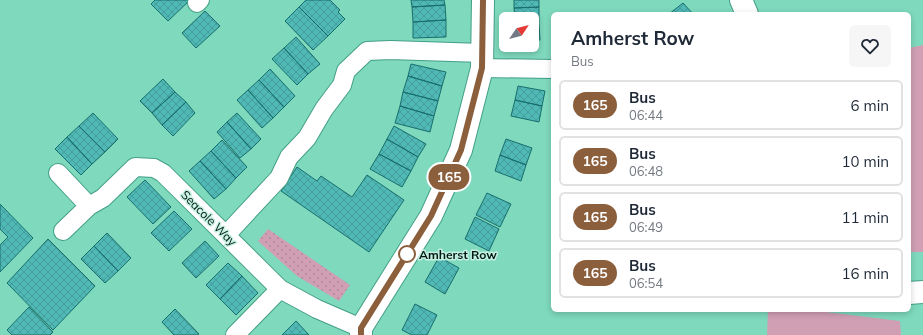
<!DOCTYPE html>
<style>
body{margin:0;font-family:Mulish,sans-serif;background:#f6f6f7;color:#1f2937;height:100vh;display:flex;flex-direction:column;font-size:15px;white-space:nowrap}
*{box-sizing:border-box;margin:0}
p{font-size:13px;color:#747a83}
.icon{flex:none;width:22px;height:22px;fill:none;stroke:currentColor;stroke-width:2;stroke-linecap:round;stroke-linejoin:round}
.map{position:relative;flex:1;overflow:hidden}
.panel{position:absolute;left:551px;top:12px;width:360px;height:300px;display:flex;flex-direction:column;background:#fff;border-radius:6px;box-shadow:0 2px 6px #0003}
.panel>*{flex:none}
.badge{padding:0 8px;border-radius:13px;font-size:14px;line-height:26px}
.needle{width:26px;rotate:55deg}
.fabs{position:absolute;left:499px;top:12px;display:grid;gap:8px}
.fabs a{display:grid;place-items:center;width:40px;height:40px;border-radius:6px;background:#fff;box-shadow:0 2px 6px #0003;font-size:20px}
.map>.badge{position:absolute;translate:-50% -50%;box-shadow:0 0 0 2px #fff}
.round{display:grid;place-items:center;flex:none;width:42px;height:42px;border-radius:6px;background:#f6f6f7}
.overview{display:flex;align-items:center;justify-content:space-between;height:68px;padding:0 20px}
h1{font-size:19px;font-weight:700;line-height:30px}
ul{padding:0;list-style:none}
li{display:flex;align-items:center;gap:12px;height:50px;margin:0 8px 6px;padding:0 12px;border:2px solid #e0e1e3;border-radius:6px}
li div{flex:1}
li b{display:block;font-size:15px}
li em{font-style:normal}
li .badge{min-width:44px;font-weight:700;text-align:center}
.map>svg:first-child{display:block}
</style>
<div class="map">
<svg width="923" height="335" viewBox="0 0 923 335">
<defs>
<pattern id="park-dots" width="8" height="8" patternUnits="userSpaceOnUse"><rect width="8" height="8" fill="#d19fb4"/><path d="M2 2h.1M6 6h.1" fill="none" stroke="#b2889a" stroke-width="1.8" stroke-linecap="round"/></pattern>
<pattern id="building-cross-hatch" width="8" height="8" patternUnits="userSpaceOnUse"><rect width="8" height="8" fill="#50b9b5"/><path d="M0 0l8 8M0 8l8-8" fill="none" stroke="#449e9b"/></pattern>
</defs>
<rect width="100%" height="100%" fill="#7ed9bd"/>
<path fill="#d19fb4" d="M 923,45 L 923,252 L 909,252 L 909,48 Z
M 768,310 L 824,310 L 826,312 L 900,321 L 901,335 L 767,335 Z"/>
<path fill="url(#park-dots)" d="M 268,229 L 350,285 L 339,301 L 297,276 L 258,241 Z"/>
<path fill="url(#building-cross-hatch)" stroke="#186e6c" d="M 155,0 L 190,0 L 168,21 L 151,4 Z
M 306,0 L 330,0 L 340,10 L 338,12 L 345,19 L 328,36 L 299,7 Z
M 411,0 L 444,0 L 445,5 L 412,7 Z
M 514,0 L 539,0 L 539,7 L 514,8 Z
M 683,3 L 693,14 L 669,14 Z
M 445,5 L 446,20 L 413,22 L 412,7 Z
M 299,7 L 328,36 L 313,50 L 285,21 Z
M 539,7 L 539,24 L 532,24 L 532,19 L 515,19 L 514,8 Z
M 205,11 L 220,26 L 196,48 L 182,33 Z
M 446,20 L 446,37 L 413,38 L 413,22 Z
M 532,24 L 539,24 L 540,40 L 532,41 Z
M 296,37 L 320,64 L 308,74 L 284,48 Z
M 284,48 L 308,74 L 297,85 L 272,59 Z
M 411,64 L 446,72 L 442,86 L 408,76 Z
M 270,69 L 295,96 L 284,107 L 259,80 Z
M 408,76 L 442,86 L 438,101 L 403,92 Z
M 163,79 L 175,92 L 152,113 L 140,101 Z
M 259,80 L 284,107 L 273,118 L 248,90 Z
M 518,86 L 545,91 L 542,106 L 515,100 Z
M 248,90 L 273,118 L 262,128 L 237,100 Z
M 175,92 L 186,102 L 162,125 L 152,113 Z
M 403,92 L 438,101 L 434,116 L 400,106 Z
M 515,100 L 542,106 L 539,122 L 511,116 Z
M 186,102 L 195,113 L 173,136 L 162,125 Z
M 400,106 L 434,116 L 430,132 L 395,123 Z
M 93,113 L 118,139 L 105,152 L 79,126 Z
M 237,113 L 261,139 L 251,149 L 227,122 Z
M 227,122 L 251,149 L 240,158 L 217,132 Z
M 79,126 L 105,152 L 92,164 L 67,137 Z
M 394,126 L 426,144 L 418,157 L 387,139 Z
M 67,137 L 92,164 L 81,175 L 55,149 Z
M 387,139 L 418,157 L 411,171 L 379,154 Z
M 506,139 L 532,148 L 526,165 L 500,155 Z
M 222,140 L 247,167 L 236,178 L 211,151 Z
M 211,151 L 236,178 L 226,189 L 200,161 Z
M 379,154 L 411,171 L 402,187 L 370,169 Z
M 500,155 L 526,165 L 521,181 L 495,171 Z
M 200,161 L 226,189 L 214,199 L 189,171 Z
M 297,167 L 317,181 L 321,176 L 352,197 L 367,175 L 404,200 L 369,252 L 281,191 Z
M 145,180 L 171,207 L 153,224 L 127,197 Z
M 487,193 L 511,204 L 500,227 L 476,215 Z
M 0,204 L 33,238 L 0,272 L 0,245 L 8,237 L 0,229 Z
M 174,211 L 192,229 L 169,251 L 151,233 Z
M 475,217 L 499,229 L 489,251 L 465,239 Z
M 107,233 L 131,258 L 118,271 L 94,246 Z
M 48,239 L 95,286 L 53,330 L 7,283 Z
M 205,241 L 219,256 L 196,278 L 182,263 Z
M 94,246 L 118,271 L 105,283 L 81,259 Z
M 439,257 L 459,268 L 445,294 L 425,282 Z
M 228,263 L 242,276 L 220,299 L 206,285 Z
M 242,276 L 258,293 L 236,315 L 220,299 Z
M 415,304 L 437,315 L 427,335 L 412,335 L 402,330 Z
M 29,307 L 53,332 L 50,335 L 12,335 L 7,330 Z
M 175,309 L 199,334 L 197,335 L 174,335 L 162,322 Z
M 296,321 L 309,335 L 282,335 Z"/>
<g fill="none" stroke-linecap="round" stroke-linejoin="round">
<defs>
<path id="minor" d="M 197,3 L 200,0
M 482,68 L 553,69
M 58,173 L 89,206
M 63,231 L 89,206 L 103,198 L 135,167 L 154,168 L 163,173 L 280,289 L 317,309 L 361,328
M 226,235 L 279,178 L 289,157 L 307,138 L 324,109 L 342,85 L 346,71 L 367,51 L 390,50 L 483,53
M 235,335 L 280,289"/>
<path id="tertiary" d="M 741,0 L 747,14
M 909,293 L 923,292
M 361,335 L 361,328 L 431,216 L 461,150 L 482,68 L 483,0"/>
</defs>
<use href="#minor" stroke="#439f86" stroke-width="20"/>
<use href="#tertiary" stroke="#439f86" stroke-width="24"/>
<use href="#minor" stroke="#fff" stroke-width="18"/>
<use href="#tertiary" stroke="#fff" stroke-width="22"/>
</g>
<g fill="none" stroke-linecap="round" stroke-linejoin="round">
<defs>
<path id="line" d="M 361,335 L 361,328 L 431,216 L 461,150 L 482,68 L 483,0"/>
</defs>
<use href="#line" stroke="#fff" stroke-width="9"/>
<use href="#line" stroke="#8b5e3c" stroke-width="6"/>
</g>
<circle fill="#fff" stroke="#8b5e3c" stroke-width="2" cx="407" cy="254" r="8"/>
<g text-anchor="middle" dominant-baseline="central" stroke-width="3" stroke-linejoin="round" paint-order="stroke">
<g font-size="12" fill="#001912" stroke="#c5f0e1">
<text transform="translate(209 218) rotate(45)">Seacole Way</text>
</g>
<g font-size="12" font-weight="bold" fill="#001912" stroke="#c5f0e1" text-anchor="start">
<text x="419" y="254">Amherst Row</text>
</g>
</g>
</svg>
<div class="fabs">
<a><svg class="needle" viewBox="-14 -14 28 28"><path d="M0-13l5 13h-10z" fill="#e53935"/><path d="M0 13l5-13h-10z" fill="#747a83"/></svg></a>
</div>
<b class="badge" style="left:449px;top:177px;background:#8b5e3c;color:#fff">165</b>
<section class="panel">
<div class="overview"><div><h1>Amherst Row</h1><p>Bus</p></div><a class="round"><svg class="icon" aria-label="heart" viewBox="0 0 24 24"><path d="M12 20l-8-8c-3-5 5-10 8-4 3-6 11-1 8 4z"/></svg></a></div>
<ul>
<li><span class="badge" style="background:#8b5e3c;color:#fff">165</span><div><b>Bus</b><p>06:44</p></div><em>6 min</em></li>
<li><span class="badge" style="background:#8b5e3c;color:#fff">165</span><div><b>Bus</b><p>06:48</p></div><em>10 min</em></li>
<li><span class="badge" style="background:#8b5e3c;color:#fff">165</span><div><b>Bus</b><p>06:49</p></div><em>11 min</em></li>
<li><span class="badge" style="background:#8b5e3c;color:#fff">165</span><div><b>Bus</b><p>06:54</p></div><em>16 min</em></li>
</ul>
</section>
</div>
